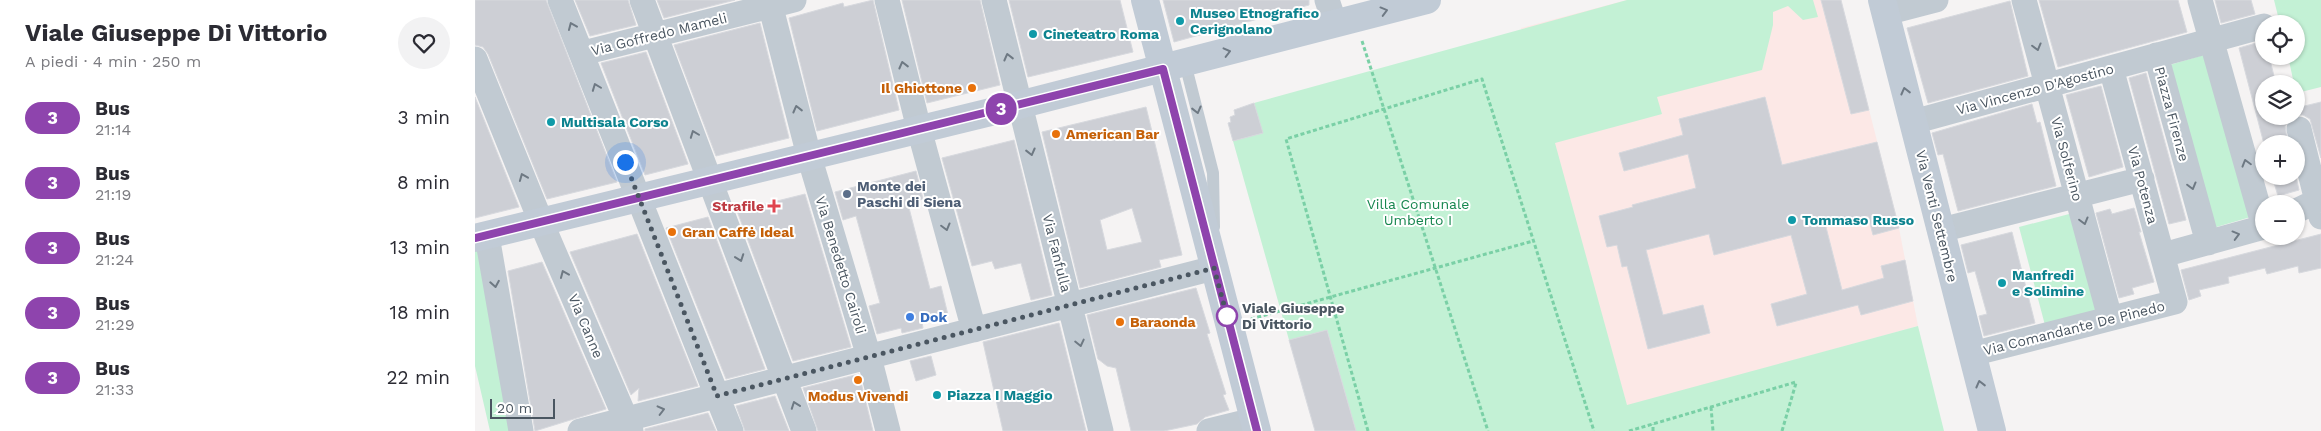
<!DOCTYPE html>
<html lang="it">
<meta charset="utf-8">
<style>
body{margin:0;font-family:"Work Sans",sans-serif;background:#f2f2f3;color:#2b2b33;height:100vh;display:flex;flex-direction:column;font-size:19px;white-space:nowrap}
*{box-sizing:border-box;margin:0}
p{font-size:16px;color:#7c7c81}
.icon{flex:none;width:28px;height:28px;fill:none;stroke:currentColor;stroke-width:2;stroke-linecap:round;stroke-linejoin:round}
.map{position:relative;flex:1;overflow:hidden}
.details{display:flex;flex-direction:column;background:#fff;width:475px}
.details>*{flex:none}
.badge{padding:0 10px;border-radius:16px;font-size:18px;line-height:32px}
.fabs{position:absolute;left:1780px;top:15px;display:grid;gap:10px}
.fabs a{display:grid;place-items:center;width:50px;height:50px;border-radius:50%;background:#fff;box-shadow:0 1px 4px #0004;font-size:25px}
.scale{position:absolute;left:15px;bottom:12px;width:65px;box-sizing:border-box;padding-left:5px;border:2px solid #4a5661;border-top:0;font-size:14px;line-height:18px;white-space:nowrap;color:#4a5661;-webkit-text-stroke:4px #fff;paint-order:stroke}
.you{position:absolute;width:25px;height:25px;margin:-12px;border:4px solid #fff;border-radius:50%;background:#1a73e8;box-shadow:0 0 0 8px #1a73e833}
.map>.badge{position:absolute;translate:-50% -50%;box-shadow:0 0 0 2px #fff}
.round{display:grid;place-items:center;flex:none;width:52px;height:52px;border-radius:26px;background:#f2f2f3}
.summary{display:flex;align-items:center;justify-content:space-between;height:85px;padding:0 25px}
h1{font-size:24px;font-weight:700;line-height:38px}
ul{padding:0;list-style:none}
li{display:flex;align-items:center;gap:15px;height:65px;padding:0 25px}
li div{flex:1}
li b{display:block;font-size:19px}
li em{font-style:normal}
li .badge{min-width:55px;font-weight:700;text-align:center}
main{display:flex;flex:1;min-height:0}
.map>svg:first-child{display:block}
</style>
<main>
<section class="details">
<div class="summary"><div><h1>Viale Giuseppe Di Vittorio</h1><p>A piedi · 4 min · 250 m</p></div><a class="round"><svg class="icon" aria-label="heart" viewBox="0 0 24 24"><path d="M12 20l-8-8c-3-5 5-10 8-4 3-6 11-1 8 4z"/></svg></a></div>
<ul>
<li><span class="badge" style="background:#8e44ad;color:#fff">3</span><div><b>Bus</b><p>21:14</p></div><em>3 min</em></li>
<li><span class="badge" style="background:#8e44ad;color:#fff">3</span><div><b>Bus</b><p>21:19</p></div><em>8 min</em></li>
<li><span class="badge" style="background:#8e44ad;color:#fff">3</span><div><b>Bus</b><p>21:24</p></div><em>13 min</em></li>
<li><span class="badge" style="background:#8e44ad;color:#fff">3</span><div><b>Bus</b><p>21:29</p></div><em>18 min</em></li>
<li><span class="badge" style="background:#8e44ad;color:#fff">3</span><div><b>Bus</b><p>21:33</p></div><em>22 min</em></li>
</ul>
</section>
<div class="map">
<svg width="1846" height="431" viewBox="0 0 1846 431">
<rect width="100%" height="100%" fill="#f5f3f3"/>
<path fill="#fce8e6" d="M 1152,0 L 1366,0 L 1423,223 L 1443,326 L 1152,406 L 1046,28 Z"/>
<path fill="#c3f1d5" d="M 1152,0 L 1338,0 L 1343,17 L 1328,20 L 1313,6 L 1298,12 L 1298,25 L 1287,70 L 1182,97 L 1187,114 L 1080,143 L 1152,405 L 1443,326 L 1469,431 L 881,431 L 852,330 L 814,340 L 758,141 L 787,133 L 779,103 Z
M 1799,0 L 1846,0 L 1846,87 L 1822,93 L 1821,84 L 1819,84 L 1813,56 L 1821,56 L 1821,24 L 1805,24 Z
M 1732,54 L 1779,216 L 1738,228 L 1691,66 Z
M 1598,213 L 1625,315 L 1571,329 L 1544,227 Z
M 0,239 L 46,431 L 15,431 L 0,366 Z"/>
<path fill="#cdcfd5" stroke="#d7d9de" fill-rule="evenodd" d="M 0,0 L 71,0 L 142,182 L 72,199 L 13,54 L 8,47 L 0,45 Z
M 100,0 L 153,0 L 161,25 L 115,36 Z
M 182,0 L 260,0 L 189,18 Z
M 398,0 L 424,110 L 342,131 L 314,18 L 368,3 L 369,7 Z
M 427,0 L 505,0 L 525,85 L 452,103 Z
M 534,0 L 645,0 L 658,52 L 553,77 Z
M 688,0 L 834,0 L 834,5 L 699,42 Z
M 1346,0 L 1366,0 L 1394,110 L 1376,114 Z
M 1564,0 L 1703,0 L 1712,32 L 1583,67 Z
M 1740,0 L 1776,0 L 1780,14 L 1746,23 Z
M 1535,1 L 1553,76 L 1453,103 L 1432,28 Z
M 285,23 L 314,138 L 241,156 L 199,45 Z
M 1788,41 L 1789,56 L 1794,56 L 1801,84 L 1789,84 L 1789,116 L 1818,116 L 1810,126 L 1813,144 L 1789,144 L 1764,48 Z
M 171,52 L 213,164 L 170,175 L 126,63 Z
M 1671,73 L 1711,220 L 1694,224 L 1654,78 Z
M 1626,86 L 1648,167 L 1614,177 L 1591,95 Z
M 0,97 L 44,207 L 0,218 Z
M 1290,97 L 1307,165 L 1402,142 L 1424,228 L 1398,235 L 1393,216 L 1351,227 L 1367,290 L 1409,278 L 1406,266 L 1430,260 L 1438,301 L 1386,315 L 1383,305 L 1302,326 L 1296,304 L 1332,294 L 1316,235 L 1239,255 L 1234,234 L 1171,250 L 1188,315 L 1228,305 L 1235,333 L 1173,349 L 1152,266 L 1147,267 L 1142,245 L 1132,247 L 1124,216 L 1158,207 L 1157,205 L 1221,188 L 1213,154 L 1149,171 L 1144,153 L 1208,135 L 1204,119 Z
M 1846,102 L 1846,158 L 1835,119 L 1828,115 L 1821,115 L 1821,108 Z
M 779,103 L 788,133 L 758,141 L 753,123 L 756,122 L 755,117 L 760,115 L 759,110 Z
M 1557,104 L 1562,123 L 1565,122 L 1581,186 L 1483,211 L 1468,154 L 1463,155 L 1457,133 Z
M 671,107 L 707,255 L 684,260 L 686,267 L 605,288 L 567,132 ZM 657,208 L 667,242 L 632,250 L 625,220 Z
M 539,140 L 577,295 L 556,300 L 546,263 L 520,269 L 517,261 L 497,266 L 467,158 Z
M 441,171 L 448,199 L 433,204 L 455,289 L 466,286 L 473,315 L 447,322 L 448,328 L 427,333 L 426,328 L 402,334 L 394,306 L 405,303 L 381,216 L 368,220 L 360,192 Z
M 1797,176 L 1821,176 L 1824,190 L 1803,196 Z
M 330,194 L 376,347 L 318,361 L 262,211 Z
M 1659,208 L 1666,232 L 1664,232 L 1679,282 L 1657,288 L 1659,294 L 1644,298 L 1621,213 L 1635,209 L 1637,214 Z
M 233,217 L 290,369 L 251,379 L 191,228 Z
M 1537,232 L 1560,323 L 1509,336 L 1504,316 L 1512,314 L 1500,271 L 1493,273 L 1486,245 Z
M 162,234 L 223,386 L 163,401 L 164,388 L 156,395 L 95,252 Z
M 1846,234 L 1846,268 L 1824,273 L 1823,266 L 1792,274 L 1790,268 L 1753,277 L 1754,283 L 1724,290 L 1726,296 L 1714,300 L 1706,270 Z
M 67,262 L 131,409 L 60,431 L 33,271 Z
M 721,288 L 735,333 L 732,334 L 751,394 L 748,395 L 754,410 L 730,417 L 722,424 L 689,431 L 656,431 L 641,368 L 632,366 L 623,359 L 612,315 Z
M 584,323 L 611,431 L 528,431 L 508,342 Z
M 852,330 L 881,431 L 840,431 L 814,340 Z
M 456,356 L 461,375 L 441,381 L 435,361 Z
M 384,374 L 398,431 L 343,431 L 328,388 Z
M 300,396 L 314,431 L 270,431 L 261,406 Z
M 233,413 L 241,431 L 170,431 L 170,429 Z"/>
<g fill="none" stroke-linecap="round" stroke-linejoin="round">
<path stroke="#7ad0a6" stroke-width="3" stroke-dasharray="4 2.5" stroke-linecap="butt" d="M 887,41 L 1013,431
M 776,319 L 1058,241
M 1236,407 L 1238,431
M 893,431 L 811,139 L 1007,79 L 1119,431
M 1154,431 L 1321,382
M 1178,431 L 1178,424
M 1307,431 L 1321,383"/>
<path stroke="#c1cad2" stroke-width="12" d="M 710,63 L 738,173 L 739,227"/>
<path stroke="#c1cad2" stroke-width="25" d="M 85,0 L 256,431
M 167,0 L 329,431
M 294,0 L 334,156 L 394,357 L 413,431
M 412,0 L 444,129 L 499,330
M 519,0 L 626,431
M 852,0 L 860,24
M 1549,0 L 1635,318
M 1725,0 L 1789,227
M 1411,13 L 1461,0
M 108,53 L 319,0
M 1681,55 L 1733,243
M 0,59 L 66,222 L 156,431
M 1438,122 L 1789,26
M 1824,129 L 1846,217
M 1821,211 L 1846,199
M 1466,230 L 1667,179
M 12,236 L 46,431
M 1688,255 L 1789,227
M 1497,354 L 1700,302 L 1636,68
M 105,431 L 739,268
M 734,431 L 779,420"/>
<path stroke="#c1cbd6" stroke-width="28" d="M 670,0 L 782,431
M 1407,0 L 1517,431
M 0,238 L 544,105 L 952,0"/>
</g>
<defs><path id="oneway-chevron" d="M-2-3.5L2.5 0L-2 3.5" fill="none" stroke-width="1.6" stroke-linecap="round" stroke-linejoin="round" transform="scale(1.25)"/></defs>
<g stroke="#6e7984">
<use href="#oneway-chevron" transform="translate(909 11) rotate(-15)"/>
<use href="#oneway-chevron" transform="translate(752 52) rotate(-14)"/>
<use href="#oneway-chevron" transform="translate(1430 91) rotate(-104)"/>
<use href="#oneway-chevron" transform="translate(1505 384) rotate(-104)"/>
</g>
<g stroke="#6e7983">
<use href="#oneway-chevron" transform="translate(97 26) rotate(-113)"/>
<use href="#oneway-chevron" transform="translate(1562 47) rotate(75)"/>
<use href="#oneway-chevron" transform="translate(533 57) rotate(-104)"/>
<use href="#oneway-chevron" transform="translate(428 65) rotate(-104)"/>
<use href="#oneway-chevron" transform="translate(121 87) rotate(-111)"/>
<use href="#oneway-chevron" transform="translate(322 109) rotate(-104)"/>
<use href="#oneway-chevron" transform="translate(722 110) rotate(76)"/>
<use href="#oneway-chevron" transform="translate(219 134) rotate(-111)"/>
<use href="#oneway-chevron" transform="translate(556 152) rotate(76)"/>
<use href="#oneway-chevron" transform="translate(1771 163) rotate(-106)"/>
<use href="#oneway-chevron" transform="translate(48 177) rotate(-112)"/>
<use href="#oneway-chevron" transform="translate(1717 186) rotate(75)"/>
<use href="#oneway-chevron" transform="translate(1609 221) rotate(75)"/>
<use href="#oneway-chevron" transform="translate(471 227) rotate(75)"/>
<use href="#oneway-chevron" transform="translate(1761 235) rotate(-15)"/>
<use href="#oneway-chevron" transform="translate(265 258) rotate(70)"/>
<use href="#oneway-chevron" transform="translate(89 274) rotate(-113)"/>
<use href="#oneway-chevron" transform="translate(20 284) rotate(80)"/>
<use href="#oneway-chevron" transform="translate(605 343) rotate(77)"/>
<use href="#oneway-chevron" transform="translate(320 405) rotate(-110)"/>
<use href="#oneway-chevron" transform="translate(186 410) rotate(-14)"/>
</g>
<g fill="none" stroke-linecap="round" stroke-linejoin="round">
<defs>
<path id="line" d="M 0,238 L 688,69 L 782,431"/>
</defs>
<use href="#line" stroke="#fff" stroke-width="11"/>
<use href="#line" stroke="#8e44ad" stroke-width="8"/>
<path stroke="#4a5661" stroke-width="5" stroke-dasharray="0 9" d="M 150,162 L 242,396 L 739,268 L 752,316"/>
</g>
<g fill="#0f9aa8" stroke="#fff" stroke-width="2">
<circle cx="705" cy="21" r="5"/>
<circle cx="558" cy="34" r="5"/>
<circle cx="76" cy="122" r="5"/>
<circle cx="1317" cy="220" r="5"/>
<circle cx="1527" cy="283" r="5"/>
<circle cx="462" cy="395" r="5"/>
</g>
<g fill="#e8710a" stroke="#fff" stroke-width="2">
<circle cx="497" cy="88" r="5"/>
<circle cx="581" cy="134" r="5"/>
<circle cx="197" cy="232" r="5"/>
<circle cx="645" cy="322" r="5"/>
<circle cx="383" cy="380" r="5"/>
</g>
<circle fill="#5c6f8a" stroke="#fff" stroke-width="2" cx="372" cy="194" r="5"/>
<path fill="#e0444e" stroke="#fff" stroke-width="2" d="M296.5 198.5h5v5h5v5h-5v5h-5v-5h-5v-5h5z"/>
<circle fill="#fff" stroke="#8e44ad" stroke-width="2.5" cx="752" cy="316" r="10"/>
<circle fill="#3f7fe0" stroke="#fff" stroke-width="2" cx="435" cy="317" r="5"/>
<g text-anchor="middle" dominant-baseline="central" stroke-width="4" stroke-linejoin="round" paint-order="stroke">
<g font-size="14" font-weight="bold" fill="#0d838f" stroke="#fff" text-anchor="start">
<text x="715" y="13">Museo Etnografico<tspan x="715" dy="16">Cerignolano</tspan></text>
<text x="568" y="34">Cineteatro Roma</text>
<text x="86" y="122">Multisala Corso</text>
<text x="1327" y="220">Tommaso Russo</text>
<text x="1537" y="275">Manfredi<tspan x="1537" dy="16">e Solimine</tspan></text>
<text x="472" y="395">Piazza I Maggio</text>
</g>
<g font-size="14" fill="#4a5661" stroke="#fff">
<text transform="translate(184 34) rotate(-14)">Via Goffredo Mameli</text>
<text transform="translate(1560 89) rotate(-15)">Via Vincenzo D'Agostino</text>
<text transform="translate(1697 114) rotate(75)">Piazza Firenze</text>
<text transform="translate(1592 159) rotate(75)">Via Solferino</text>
<text transform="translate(1668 185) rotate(75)">Via Potenza</text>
<text transform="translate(1462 216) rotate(76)">Via Venti Settembre</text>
<text transform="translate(582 253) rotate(76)">Via Fanfulla</text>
<text transform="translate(366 265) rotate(73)">Via Benedetto Cairoli</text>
<text transform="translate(111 326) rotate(67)">Via Canne</text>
<text transform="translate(1599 328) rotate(-14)">Via Comandante De Pinedo</text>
</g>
<g font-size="14" font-weight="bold" fill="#c56008" stroke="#fff" text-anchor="start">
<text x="487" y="88" text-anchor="end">Il Ghiottone</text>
<text x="591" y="134">American Bar</text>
<text x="207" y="232">Gran Caffė Ideal</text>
<text x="655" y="322">Baraonda</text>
<text x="383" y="396" text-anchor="middle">Modus Vivendi</text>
</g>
<g font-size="14" font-weight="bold" fill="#4e5e75" stroke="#fff" text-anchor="start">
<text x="382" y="186">Monte dei<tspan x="382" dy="16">Paschi di Siena</tspan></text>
</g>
<g font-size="14" fill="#17864f" stroke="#fff">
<text x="943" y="204">Villa Comunale<tspan x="943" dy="16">Umberto I</tspan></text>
</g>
<g font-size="14" font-weight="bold" fill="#be3a42" stroke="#fff" text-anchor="end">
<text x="289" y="206">Strafile</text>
</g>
<g font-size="14" font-weight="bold" fill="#4a5661" stroke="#fff" text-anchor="start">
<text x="767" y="308">Viale Giuseppe<tspan x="767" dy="16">Di Vittorio</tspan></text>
</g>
<g font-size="14" font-weight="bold" fill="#366cbe" stroke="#fff" text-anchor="start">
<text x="445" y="317">Dok</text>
</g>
</g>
</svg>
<div class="fabs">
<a><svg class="icon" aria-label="locate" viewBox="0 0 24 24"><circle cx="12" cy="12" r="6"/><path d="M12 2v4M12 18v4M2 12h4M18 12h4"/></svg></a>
<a><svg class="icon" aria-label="layers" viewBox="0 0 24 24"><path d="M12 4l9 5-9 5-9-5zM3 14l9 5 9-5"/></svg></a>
<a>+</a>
<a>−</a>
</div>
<div class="scale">20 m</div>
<div class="you" style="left:150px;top:162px"></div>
<b class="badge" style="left:526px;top:109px;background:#8e44ad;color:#fff">3</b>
</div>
</main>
